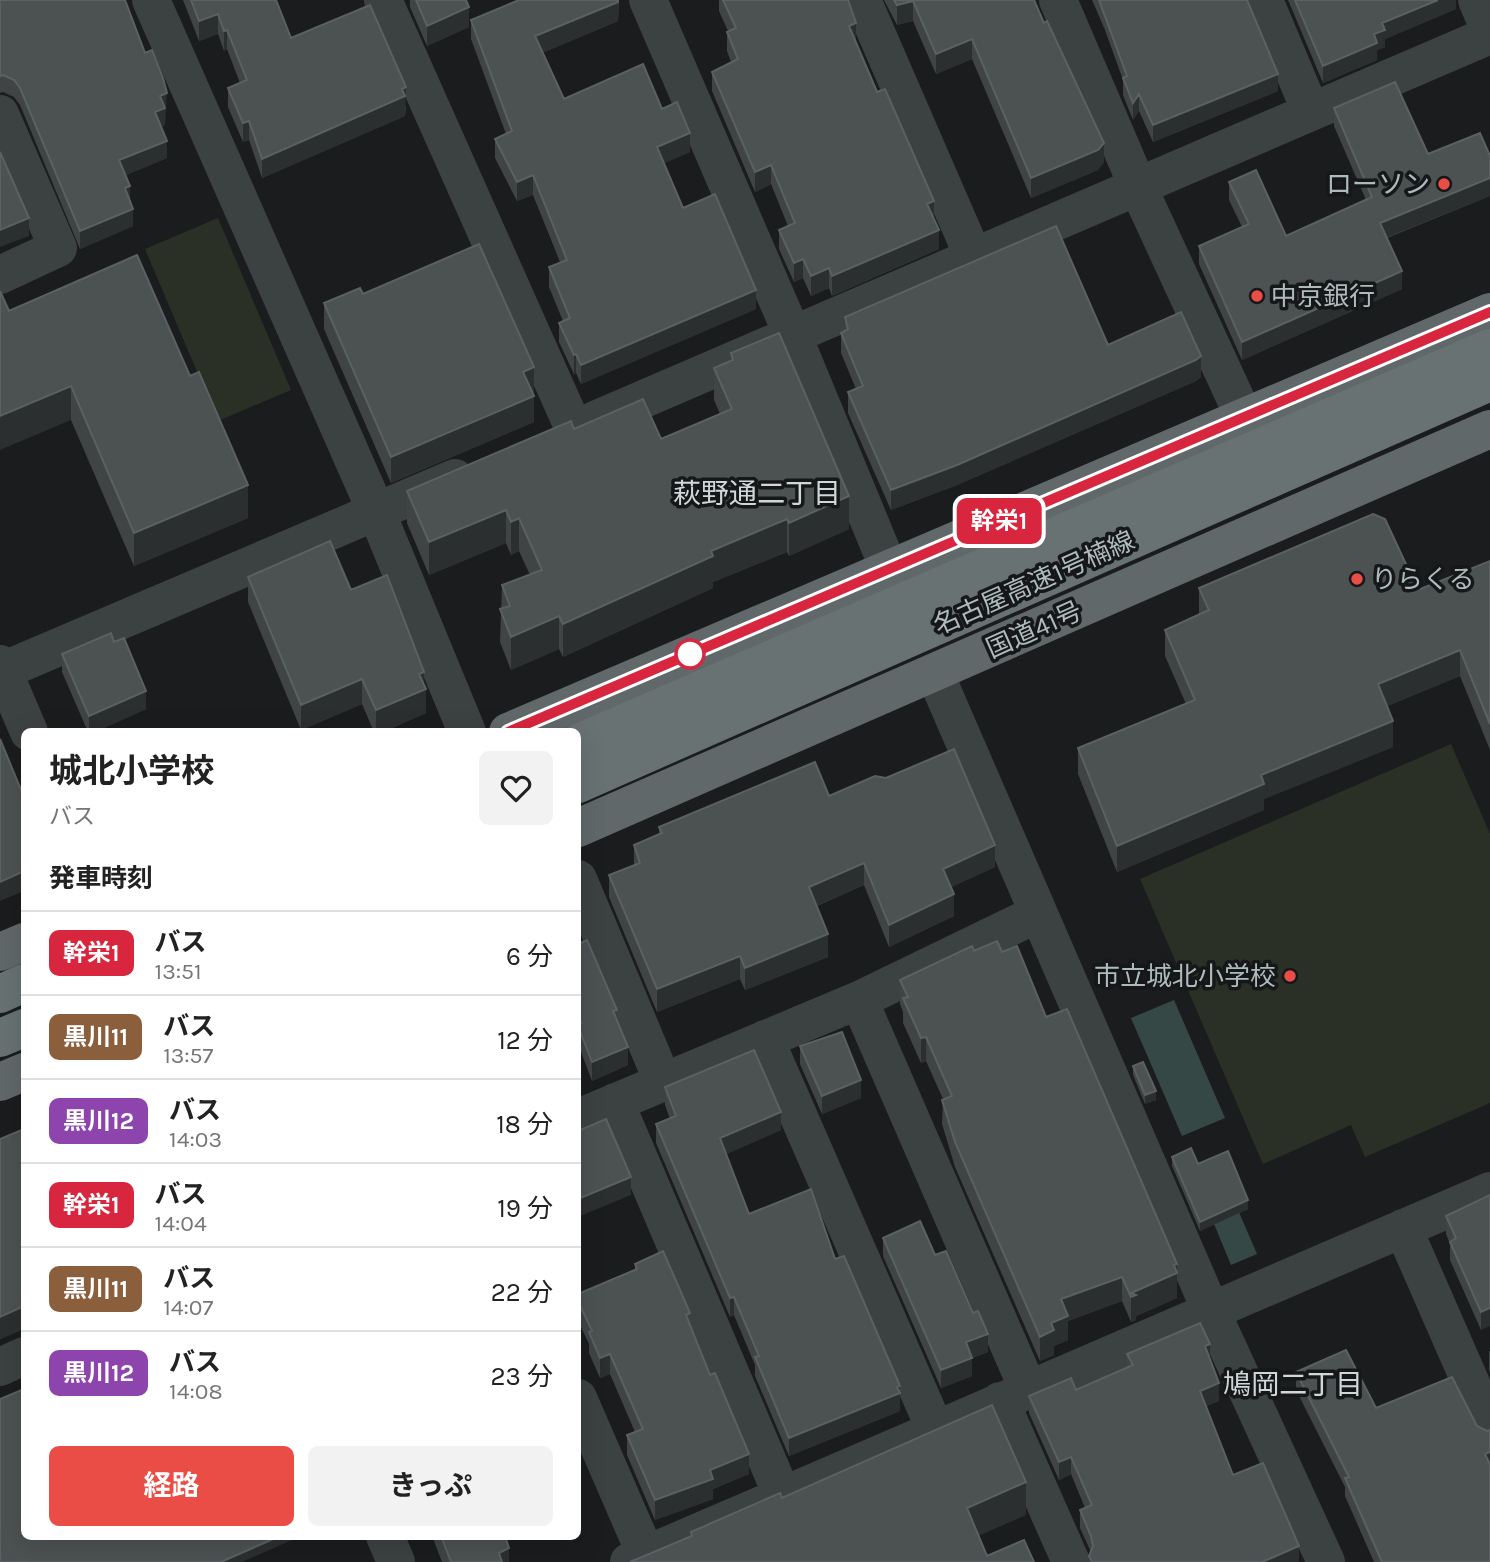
<!DOCTYPE html>
<html lang="ja">
<meta charset="utf-8">
<style>
body{margin:0;font-family:Karla,"Noto Sans JP",sans-serif;background:#f2f2f2;color:#222;height:100vh;display:flex;flex-direction:column;font-size:26px;white-space:nowrap}
*{box-sizing:border-box;margin:0}
p{font-size:23px;color:#767676}
.icon{flex:none;width:38px;height:38px;fill:none;stroke:currentColor;stroke-width:2;stroke-linecap:round;stroke-linejoin:round}
.map{position:relative;flex:1;overflow:hidden}
.sheet{position:absolute;left:21px;top:728px;width:560px;height:812px;display:flex;flex-direction:column;background:#fff;border-radius:10px;box-shadow:0 7px 28px #0002}
.sheet>*{flex:none}
.badge{padding:0 14px;border-radius:10px;font-size:24px;line-height:46px}
.map>.badge{position:absolute;translate:-50% -50%;box-shadow:0 0 0 4px #fff}
h2{padding:0 28px;font-size:26px;line-height:63px}
.round{display:grid;place-items:center;flex:none;width:74px;height:74px;border-radius:10px;background:#f2f2f2}
.head{display:flex;align-items:center;justify-content:space-between;height:119px;padding:0 28px}
h1{font-size:33px;font-weight:700;line-height:52px}
.action{display:flex;gap:14px;margin-top:auto;padding:14px 28px}
.action a{flex:1;height:80px;border-radius:10px;background:#ea4c46;color:#fff;font-size:28px;font-weight:700;line-height:80px;text-align:center}
.action a+a{background:#f2f2f2;color:#222}
ul{padding:0;list-style:none}
li{display:flex;align-items:center;gap:21px;height:84px;padding:0 28px;border-top:2px solid #e0e0e0}
li div{flex:1}
li b{display:block;font-size:26px}
li em{font-style:normal}
li .badge{min-width:77px;font-weight:700;text-align:center}
.map>svg:first-child{display:block}
</style>
<div class="map">
<svg width="1490" height="1562" viewBox="0 0 1490 1562">
<rect width="100%" height="100%" fill="#1b1c1d"/>
<path fill="#2b3027" d="M 218,218 L 291,390 L 218,421 L 145,249 Z
M 1451,744 L 1490,834 L 1490,1103 L 1365,1157 L 1351,1125 L 1263,1164 L 1140,879 Z"/>
<path fill="#364845" d="M 1174,1000 L 1225,1118 L 1182,1136 L 1131,1018 Z
M 1232,1196 L 1257,1254 L 1231,1265 L 1207,1207 Z"/>
<g fill="none" stroke-linecap="round" stroke-linejoin="round">
<path stroke="#3c4142" stroke-width="38" d="M 151,0 L 376,511 L 467,732
M 383,0 L 574,429
M 648,0 L 793,336 L 889,569
M 862,0 L 974,258
M 1058,0 L 1138,187 L 1244,417
M 1264,0 L 1311,112
M 1477,0 L 1490,31
M 0,114 L 58,248 L 0,275
M 595,420 L 1490,35
M 0,672 L 455,478
M 935,674 L 1211,1311 L 1326,1562
M 578,879 L 663,1082
M 859,1000 L 1028,1389
M 765,1039 L 935,1429
M 615,1102 L 782,1495
M 578,1118 L 859,1000 L 1037,914
M 1403,1228 L 1490,1427
M 0,1367 L 24,1356
M 578,1398 L 646,1555
M 1000,1401 L 1071,1562
M 629,1562 L 1490,1191"/>
<path stroke="#3c4142" stroke-width="38" d="M 0,664 L 29,732
M 385,1536 L 396,1562"/>
<path stroke="#60686a" stroke-width="38" d="M 508,732 L 1490,312
M 578,828 L 1490,429
M 0,952 L 24,942
M 0,1082 L 24,1072"/>
<path stroke="#687273" stroke-width="38" d="M 578,743 L 1490,348
M 578,784 L 1490,382
M 0,994 L 24,983
M 0,1038 L 24,1028"/>
</g>
<path fill="#404445" d="M 0,0 L 167,110 L 165,111 L 165,125 L 161,127 L 167,158 L 126,175 L 133,226 L 80,249 L 20,105 L 14,97 L 3,92 L 0,93 Z
M 183,0 L 276,0 L 291,38 L 406,107 L 405,116 L 262,178 L 249,140 L 243,142 L 228,107 L 228,88 L 240,83 L 227,49 L 224,51 L 218,34 L 199,41 Z
M 410,0 L 466,0 L 469,27 L 427,46 L 410,7 Z
M 619,0 L 618,21 L 542,53 L 564,99 L 662,109 L 690,152 L 664,163 L 683,208 L 756,309 L 581,384 L 576,373 L 574,374 L 559,342 L 559,323 L 563,321 L 549,287 L 549,267 L 560,262 L 533,195 L 517,201 L 495,158 L 495,139 L 506,134 L 471,39 L 471,20 Z
M 719,0 L 848,0 L 856,42 L 934,219 L 939,249 L 832,296 L 829,288 L 811,296 L 803,278 L 794,282 L 779,249 L 779,230 L 788,226 L 771,184 L 755,192 L 712,91 L 712,72 L 731,62 L 727,51 L 727,32 L 728,31 L 719,11 Z
M 884,0 L 1034,0 L 1104,162 L 1098,170 L 1031,198 L 972,59 L 936,74 L 913,21 L 897,25 Z
M 1092,0 L 1247,0 L 1278,91 L 1153,142 L 1139,111 L 1133,120 L 1123,95 L 1123,80 L 1105,30 Z
M 1288,0 L 1456,0 L 1456,9 L 1385,39 L 1385,47 L 1377,50 L 1377,60 L 1323,83 Z
M 1334,108 L 1428,154 L 1490,196 L 1387,238 L 1402,289 L 1242,360 L 1199,264 L 1199,246 L 1242,227 L 1229,200 L 1229,182 L 1286,236 L 1366,200 L 1334,126 Z
M 363,294 L 534,393 L 532,393 L 534,422 L 391,483 L 324,329 L 324,303 Z
M 9,311 L 248,518 L 134,566 L 71,420 Z
M 845,317 L 1108,345 L 1201,377 L 1196,381 L 957,485 L 891,510 L 848,413 L 848,392 L 856,389 L 841,353 L 841,333 L 845,331 Z
M 731,353 L 849,529 L 789,556 L 787,552 L 713,582 L 713,588 L 563,657 L 559,649 L 511,670 L 500,642 L 502,585 L 530,575 L 519,551 L 511,555 L 506,543 L 429,575 L 407,523 L 407,491 L 574,429 L 661,439 L 720,414 L 714,400 L 714,368 L 731,361 Z
M 1490,561 L 1490,750 L 1460,676 L 1387,706 L 1393,747 L 1264,799 L 1264,810 L 1117,872 L 1078,774 L 1078,748 L 1186,704 L 1165,656 L 1165,630 L 1199,614 L 1199,588 L 1418,590 Z
M 248,577 L 351,590 L 424,685 L 426,713 L 383,732 L 374,732 L 362,704 L 301,730 L 248,602 Z
M 114,642 L 146,709 L 95,732 L 88,732 L 62,672 L 62,654 Z
M 829,796 L 995,867 L 951,887 L 954,916 L 889,947 L 864,885 L 817,906 L 828,957 L 745,990 L 740,979 L 657,1012 L 609,897 L 609,875 L 634,865 L 634,845 L 659,834 L 659,827 Z
M 578,944 L 617,1020 L 628,1065 L 592,1081 L 578,1044 Z
M 974,951 L 1002,952 L 1046,1017 L 1177,1289 L 1177,1298 L 1136,1316 L 1136,1320 L 1131,1322 L 1122,1301 L 1068,1321 L 1068,1340 L 1054,1346 L 1054,1355 L 1040,1361 L 955,1167 L 942,1124 L 943,1099 L 926,1061 L 921,1063 L 903,1023 L 903,1012 L 900,1004 L 900,980 Z
M 800,1046 L 861,1098 L 822,1114 L 800,1064 Z
M 1133,1066 L 1156,1100 L 1145,1104 L 1133,1075 Z
M 665,1087 L 781,1130 L 726,1154 L 749,1214 L 835,1259 L 900,1404 L 900,1411 L 789,1456 L 755,1376 L 755,1365 L 734,1315 L 730,1317 L 656,1143 L 656,1124 L 670,1119 L 665,1105 Z
M 24,1100 L 24,1329 L 0,1339 L 0,1139 L 24,1130 L 21,1124 L 21,1101 Z
M 1172,1157 L 1198,1164 L 1248,1209 L 1200,1231 L 1172,1166 Z
M 1490,1195 L 1481,1330 L 1450,1260 L 1450,1244 L 1446,1234 L 1446,1216 Z
M 883,1238 L 935,1255 L 988,1352 L 972,1358 L 972,1376 L 941,1388 L 883,1256 Z
M 635,1264 L 690,1324 L 749,1474 L 713,1489 L 713,1499 L 655,1520 L 627,1455 L 627,1435 L 635,1432 L 610,1374 L 600,1378 L 589,1353 L 589,1344 L 578,1321 L 578,1294 L 635,1270 Z
M 1489,1351 L 1490,1351 L 1490,1373 L 1489,1369 Z
M 1127,1354 L 1210,1358 L 1219,1401 L 1206,1406 L 1233,1475 L 1299,1562 L 1089,1562 L 1091,1552 L 1080,1528 L 1080,1510 L 1085,1508 L 1071,1474 L 1059,1480 L 1029,1413 L 1029,1396 L 1076,1390 L 1127,1367 Z
M 1296,1372 L 1376,1408 L 1490,1562 L 1374,1562 L 1345,1496 L 1345,1487 L 1296,1390 Z
M 432,1536 L 505,1536 L 509,1562 L 442,1562 Z"/>
<path fill="#2c2f30" d="M 613,0 L 619,0 L 618,21 L 535,56 L 535,36 Z
M 1438,0 L 1456,0 L 1456,9 L 1385,39 L 1385,47 L 1377,50 L 1377,60 L 1323,83 L 1323,66 L 1374,34 L 1382,23 Z
M 913,1 L 913,21 L 897,25 L 897,5 Z
M 469,7 L 469,27 L 427,46 L 427,26 Z
M 218,14 L 218,34 L 199,41 L 199,21 Z
M 856,23 L 856,42 L 849,26 Z
M 227,30 L 227,49 L 224,51 L 224,31 Z
M 972,39 L 972,59 L 936,74 L 936,54 Z
M 1278,74 L 1278,91 L 1153,142 L 1153,125 Z
M 406,87 L 405,116 L 262,178 L 262,159 Z
M 167,93 L 165,125 L 155,130 L 155,112 L 160,96 Z
M 1139,94 L 1139,111 L 1133,120 L 1133,103 Z
M 249,121 L 249,140 L 243,142 L 243,123 Z
M 690,133 L 690,152 L 657,166 L 657,147 Z
M 167,141 L 167,158 L 119,178 L 119,160 Z
M 1104,143 L 1104,162 L 1098,170 L 1031,198 L 1031,178 Z
M 771,165 L 771,184 L 755,192 L 755,172 Z
M 533,175 L 533,195 L 517,201 L 517,182 Z
M 1490,178 L 1490,196 L 1380,240 L 1380,223 Z
M 130,186 L 130,203 L 125,188 Z
M 934,201 L 934,221 L 927,204 Z
M 133,209 L 133,226 L 80,249 L 80,231 Z
M 29,218 L 29,236 L 0,247 L 0,230 Z
M 939,230 L 939,249 L 832,296 L 832,276 Z
M 803,259 L 803,278 L 794,282 L 794,263 Z
M 829,268 L 829,288 L 811,296 L 811,276 Z
M 1402,271 L 1402,289 L 1242,360 L 1242,342 Z
M 756,290 L 756,309 L 581,384 L 581,365 Z
M 576,354 L 576,373 L 574,374 L 574,355 Z
M 1201,356 L 1201,377 L 1196,381 L 957,485 L 891,510 L 891,490 Z
M 534,367 L 534,393 L 523,397 L 523,372 Z
M 71,386 L 71,420 L 0,450 L 0,416 Z
M 534,396 L 534,422 L 391,483 L 391,457 Z
M 248,485 L 248,518 L 134,566 L 134,533 Z
M 849,496 L 849,529 L 789,556 L 789,523 Z
M 506,510 L 506,543 L 429,575 L 429,542 Z
M 519,518 L 519,551 L 511,555 L 511,522 Z
M 787,519 L 787,552 L 713,582 L 713,588 L 563,657 L 563,624 L 711,551 Z
M 559,616 L 559,649 L 511,670 L 511,637 Z
M 1460,650 L 1460,676 L 1378,710 L 1378,684 Z
M 424,672 L 424,690 L 426,689 L 426,713 L 383,732 L 376,732 L 376,710 L 419,674 Z
M 362,679 L 362,704 L 301,730 L 301,705 Z
M 146,691 L 146,709 L 95,732 L 89,732 L 89,716 Z
M 1393,721 L 1393,747 L 1264,799 L 1264,810 L 1117,872 L 1117,846 L 1261,775 Z
M 995,845 L 995,867 L 943,891 L 943,869 Z
M 864,863 L 864,885 L 809,909 L 809,887 Z
M 24,871 L 24,891 L 0,901 L 0,882 Z
M 954,894 L 954,916 L 889,947 L 889,925 Z
M 828,934 L 828,957 L 745,990 L 745,968 Z
M 740,956 L 740,979 L 657,1012 L 657,989 Z
M 926,1037 L 926,1061 L 921,1063 L 921,1038 Z
M 628,1047 L 628,1065 L 592,1081 L 592,1062 Z
M 861,1080 L 861,1098 L 822,1114 L 822,1096 Z
M 1156,1091 L 1156,1100 L 1145,1104 L 1145,1095 Z
M 781,1112 L 781,1130 L 720,1157 L 720,1138 Z
M 631,1177 L 631,1195 L 578,1217 L 578,1199 Z
M 1248,1200 L 1248,1209 L 1200,1231 L 1200,1222 Z
M 1177,1264 L 1177,1298 L 1136,1316 L 1136,1320 L 1131,1322 L 1131,1293 Z
M 1122,1277 L 1122,1301 L 1068,1321 L 1068,1340 L 1054,1346 L 1054,1355 L 1040,1361 L 1040,1337 L 1051,1323 L 1061,1299 Z
M 734,1297 L 734,1315 L 730,1317 L 730,1298 Z
M 24,1306 L 24,1329 L 0,1339 L 0,1317 Z
M 1490,1308 L 1490,1326 L 1481,1330 L 1481,1312 Z
M 988,1334 L 988,1352 L 972,1358 L 972,1376 L 941,1388 L 941,1370 L 966,1342 Z
M 1210,1344 L 1210,1361 L 1205,1346 Z
M 610,1354 L 610,1374 L 600,1378 L 600,1358 Z
M 1219,1383 L 1219,1401 L 1200,1408 L 1200,1391 Z
M 900,1386 L 900,1411 L 789,1456 L 789,1438 Z
M 1490,1452 L 1490,1470 L 1485,1454 Z
M 749,1454 L 749,1474 L 713,1489 L 713,1499 L 655,1520 L 655,1500 L 710,1470 Z
M 1071,1457 L 1071,1474 L 1059,1480 L 1059,1462 Z
M 1026,1482 L 1026,1515 L 967,1541 L 967,1508 Z
M 280,1536 L 301,1536 L 242,1562 L 221,1562 Z
M 1299,1546 L 1299,1562 L 1262,1562 Z
M 509,1548 L 509,1562 L 499,1562 L 499,1553 Z"/>
<path fill="#4c5152" stroke="#5b6162" stroke-width="2" d="M 0,0 L 125,0 L 145,53 L 152,50 L 163,78 L 167,93 L 160,96 L 165,108 L 155,112 L 167,141 L 119,160 L 130,186 L 125,188 L 133,209 L 80,231 L 20,88 L 14,80 L 3,75 L 0,76 Z
M 191,0 L 276,0 L 291,38 L 370,5 L 406,87 L 402,89 L 405,96 L 262,159 L 249,121 L 243,123 L 228,88 L 247,80 L 227,30 L 224,31 L 218,14 L 199,21 Z
M 416,0 L 466,0 L 469,7 L 427,26 Z
M 519,0 L 618,0 L 618,2 L 535,36 L 564,99 L 643,64 L 662,109 L 677,102 L 690,133 L 657,147 L 683,208 L 715,194 L 756,290 L 581,365 L 576,354 L 574,355 L 559,323 L 570,318 L 549,267 L 567,260 L 533,175 L 517,182 L 495,139 L 512,131 L 471,20 Z
M 723,0 L 848,0 L 856,23 L 849,26 L 877,92 L 885,89 L 934,201 L 927,204 L 939,230 L 832,276 L 829,268 L 811,276 L 803,259 L 794,263 L 779,230 L 795,223 L 771,165 L 755,172 L 712,72 L 738,59 L 727,32 L 736,28 Z
M 894,0 L 1034,0 L 1044,23 L 1047,21 L 1104,143 L 1098,150 L 1031,178 L 972,39 L 936,54 L 913,1 L 897,5 Z
M 1099,0 L 1247,0 L 1278,74 L 1153,125 L 1139,94 L 1133,103 L 1123,78 L 1127,76 Z
M 1295,0 L 1438,0 L 1382,23 L 1385,30 L 1374,34 L 1377,43 L 1323,66 Z
M 1395,82 L 1428,154 L 1480,133 L 1490,156 L 1490,178 L 1380,223 L 1402,271 L 1242,342 L 1199,246 L 1249,224 L 1229,182 L 1256,170 L 1286,236 L 1372,197 L 1334,108 Z
M 0,152 L 29,218 L 0,230 Z
M 1056,226 L 1108,345 L 1181,312 L 1201,356 L 1196,360 L 957,465 L 891,490 L 848,392 L 863,386 L 841,333 L 848,329 L 845,317 Z
M 479,244 L 534,367 L 523,372 L 534,396 L 391,457 L 324,303 L 360,288 L 363,294 Z
M 137,255 L 190,376 L 199,372 L 248,485 L 134,533 L 71,386 L 0,416 L 0,291 L 9,311 Z
M 779,333 L 849,496 L 789,523 L 787,519 L 711,551 L 713,556 L 563,624 L 559,616 L 511,637 L 500,609 L 510,606 L 502,585 L 542,570 L 519,518 L 511,522 L 506,510 L 429,542 L 407,491 L 571,421 L 574,429 L 643,399 L 661,439 L 732,409 L 714,368 L 733,360 L 731,353 Z
M 1373,514 L 1385,519 L 1418,590 L 1490,561 L 1490,724 L 1460,650 L 1378,684 L 1393,721 L 1261,775 L 1264,784 L 1117,846 L 1078,748 L 1195,700 L 1165,630 L 1209,610 L 1199,588 Z
M 330,541 L 351,590 L 387,575 L 424,672 L 419,674 L 426,689 L 376,710 L 362,679 L 301,705 L 248,577 Z
M 111,633 L 114,642 L 124,638 L 146,691 L 89,716 L 62,654 Z
M 0,739 L 24,797 L 24,871 L 0,882 Z
M 954,749 L 995,845 L 943,869 L 954,894 L 889,925 L 864,863 L 809,887 L 828,934 L 745,968 L 740,956 L 657,989 L 609,875 L 640,863 L 634,845 L 662,833 L 659,827 L 815,762 L 829,796 L 875,776 L 886,778 Z
M 587,940 L 617,1010 L 613,1011 L 628,1047 L 592,1062 L 578,1026 L 578,1023 L 581,1023 L 578,1016 L 578,944 Z
M 997,941 L 1002,952 L 1017,946 L 1046,1017 L 1067,1009 L 1177,1264 L 1174,1265 L 1177,1273 L 1131,1293 L 1136,1295 L 1131,1297 L 1122,1277 L 1061,1299 L 1068,1316 L 1051,1323 L 1054,1330 L 1040,1337 L 955,1142 L 942,1100 L 952,1096 L 926,1037 L 921,1038 L 903,998 L 908,997 L 900,980 L 972,946 L 974,951 Z
M 842,1032 L 861,1080 L 822,1096 L 800,1046 Z
M 754,1050 L 781,1112 L 720,1138 L 749,1214 L 811,1189 L 835,1259 L 844,1256 L 900,1386 L 897,1387 L 900,1393 L 789,1438 L 755,1357 L 759,1356 L 734,1297 L 730,1298 L 656,1124 L 676,1116 L 665,1087 Z
M 1143,1062 L 1156,1091 L 1145,1095 L 1133,1066 Z
M 606,1119 L 631,1177 L 578,1199 L 578,1131 Z
M 24,1129 L 24,1306 L 0,1317 L 0,1139 Z
M 1191,1148 L 1198,1164 L 1228,1151 L 1248,1200 L 1200,1222 L 1172,1157 Z
M 1490,1195 L 1490,1308 L 1481,1312 L 1450,1242 L 1456,1238 L 1446,1216 Z
M 920,1221 L 935,1255 L 946,1251 L 973,1313 L 978,1311 L 988,1334 L 966,1342 L 972,1358 L 941,1370 L 883,1238 Z
M 663,1251 L 690,1313 L 686,1315 L 710,1375 L 715,1373 L 749,1454 L 710,1470 L 713,1479 L 655,1500 L 627,1435 L 643,1429 L 610,1354 L 600,1358 L 589,1332 L 592,1331 L 578,1301 L 578,1294 L 637,1269 L 635,1264 Z
M 1200,1323 L 1210,1344 L 1205,1346 L 1219,1383 L 1200,1391 L 1233,1475 L 1263,1463 L 1299,1546 L 1262,1562 L 1092,1562 L 1089,1556 L 1093,1546 L 1091,1536 L 1080,1510 L 1092,1505 L 1071,1457 L 1059,1462 L 1029,1396 L 1071,1378 L 1076,1390 L 1133,1365 L 1127,1354 Z
M 1346,1350 L 1376,1408 L 1452,1377 L 1477,1426 L 1487,1431 L 1490,1430 L 1490,1452 L 1485,1454 L 1490,1465 L 1490,1562 L 1382,1562 L 1345,1478 L 1349,1477 L 1296,1372 Z
M 24,1389 L 24,1536 L 280,1536 L 221,1562 L 0,1562 L 0,1399 Z
M 992,1405 L 1026,1482 L 967,1508 L 987,1556 L 1024,1540 L 1034,1562 L 630,1562 L 692,1536 L 691,1532 L 780,1493 L 782,1498 Z
M 441,1536 L 505,1536 L 509,1548 L 499,1553 L 502,1562 L 451,1562 Z"/>
<g fill="none" stroke-linecap="round" stroke-linejoin="round">
<defs>
<path id="line" d="M 508,732 L 1490,312"/>
</defs>
<use href="#line" stroke="#fff" stroke-width="16"/>
<use href="#line" stroke="#d7263d" stroke-width="10"/>
</g>
<g fill="#ea4c46" stroke="#161718" stroke-width="2.5">
<circle cx="1444" cy="184" r="7"/>
<circle cx="1257" cy="296" r="7"/>
<circle cx="1357" cy="579" r="7"/>
<circle cx="1290" cy="976" r="7"/>
</g>
<circle fill="#fff" stroke="#d7263d" stroke-width="3.5" cx="690" cy="654" r="14"/>
<g text-anchor="middle" dominant-baseline="central" stroke-width="7" stroke-linejoin="round" paint-order="stroke">
<g font-size="26" fill="#aebbbc" stroke="#161718" text-anchor="end">
<text x="1430" y="184">ローソン</text>
<text x="1271" y="296" text-anchor="start">中京銀行</text>
<text x="1371" y="579" text-anchor="start">りらくる</text>
<text x="1276" y="976">市立城北小学校</text>
</g>
<g font-size="26" fill="#aebbbc" stroke="#161718">
<text transform="translate(1034 583) rotate(-24)">名古屋高速1号楠線</text>
<text transform="translate(1034 630) rotate(-24)">国道41号</text>
</g>
<g font-size="28" fill="#cfd7d8" stroke="#161718">
<text x="757" y="493">萩野通二丁目</text>
<text x="1293" y="1384">鳩岡二丁目</text>
</g>
</g>
</svg>
<b class="badge" style="left:999px;top:521px;background:#d7263d;color:#fff">幹栄1</b>
<section class="sheet">
<div class="head"><div><h1>城北小学校</h1><p>バス</p></div><a class="round"><svg class="icon" aria-label="heart" viewBox="0 0 24 24"><path d="M12 20l-8-8c-3-5 5-10 8-4 3-6 11-1 8 4z"/></svg></a></div>
<h2>発車時刻</h2>
<ul>
<li><span class="badge" style="background:#d7263d;color:#fff">幹栄1</span><div><b>バス</b><p>13:51</p></div><em>6 分</em></li>
<li><span class="badge" style="background:#8b5e3c;color:#fff">黒川11</span><div><b>バス</b><p>13:57</p></div><em>12 分</em></li>
<li><span class="badge" style="background:#8e44ad;color:#fff">黒川12</span><div><b>バス</b><p>14:03</p></div><em>18 分</em></li>
<li><span class="badge" style="background:#d7263d;color:#fff">幹栄1</span><div><b>バス</b><p>14:04</p></div><em>19 分</em></li>
<li><span class="badge" style="background:#8b5e3c;color:#fff">黒川11</span><div><b>バス</b><p>14:07</p></div><em>22 分</em></li>
<li><span class="badge" style="background:#8e44ad;color:#fff">黒川12</span><div><b>バス</b><p>14:08</p></div><em>23 分</em></li>
</ul>
<div class="action"><a>経路</a><a>きっぷ</a></div>
</section>
</div>
